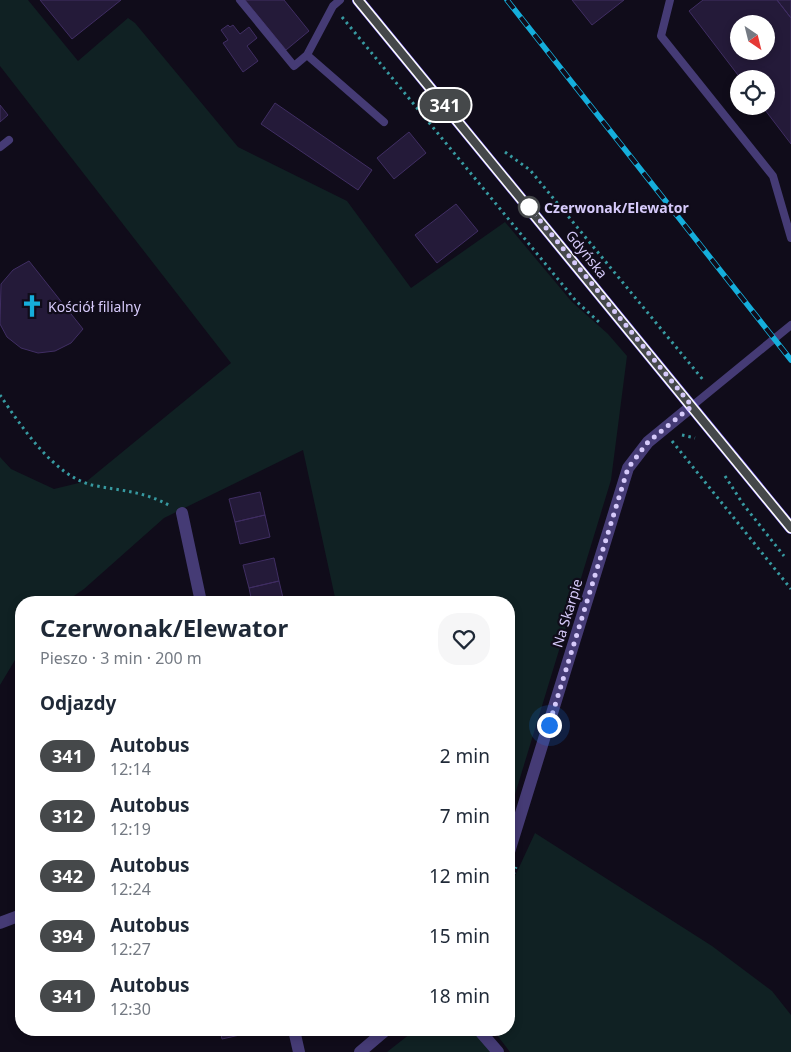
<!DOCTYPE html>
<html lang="pl">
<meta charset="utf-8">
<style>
body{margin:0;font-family:"Noto Sans",sans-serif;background:#f6f6f7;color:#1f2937;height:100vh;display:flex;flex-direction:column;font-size:19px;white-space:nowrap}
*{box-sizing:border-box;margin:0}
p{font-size:16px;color:#747a83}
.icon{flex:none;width:28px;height:28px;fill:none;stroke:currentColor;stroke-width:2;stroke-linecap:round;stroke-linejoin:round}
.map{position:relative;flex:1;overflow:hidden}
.panel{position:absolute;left:15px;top:596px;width:500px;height:440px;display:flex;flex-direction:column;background:#fff;border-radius:20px;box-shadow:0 2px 8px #0003}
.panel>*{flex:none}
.badge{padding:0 10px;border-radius:16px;font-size:18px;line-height:32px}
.needle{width:32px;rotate:145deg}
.tools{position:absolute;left:730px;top:15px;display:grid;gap:10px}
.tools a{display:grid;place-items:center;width:45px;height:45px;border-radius:50%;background:#fff;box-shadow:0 2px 8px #0003;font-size:25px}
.you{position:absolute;width:25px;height:25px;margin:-12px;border:4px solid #fff;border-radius:50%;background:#1a73e8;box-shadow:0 0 0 8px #1a73e833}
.map>.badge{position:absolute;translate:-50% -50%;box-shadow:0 0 0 2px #fff}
h2{padding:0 25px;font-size:19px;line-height:45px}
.round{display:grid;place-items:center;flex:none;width:52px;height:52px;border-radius:20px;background:#f6f6f7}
.overview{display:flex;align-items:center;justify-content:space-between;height:85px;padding:0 25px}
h1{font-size:24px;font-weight:700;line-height:38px}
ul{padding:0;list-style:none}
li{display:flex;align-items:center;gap:15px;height:60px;padding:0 25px}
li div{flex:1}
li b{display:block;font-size:19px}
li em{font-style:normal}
li .badge{min-width:55px;font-weight:700;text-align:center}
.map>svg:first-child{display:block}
</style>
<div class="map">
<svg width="791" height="1052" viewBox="0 0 791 1052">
<rect width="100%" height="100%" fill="#100c1a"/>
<path fill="#102123" d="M 0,0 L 28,0 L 78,61 L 128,18 L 135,23 L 238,147 L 347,201 L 411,288 L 505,222 L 572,302 L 608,334 L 627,356 L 611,480 L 509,814 L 509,602 L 336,602 L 303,450 L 164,518 L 84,589 L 65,602 L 21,602 L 21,650 L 0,685 L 0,457 L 11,469 L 54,489 L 87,481 L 231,363 L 0,66 Z
M 535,833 L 712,946 L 772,991 L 791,1015 L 791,1052 L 510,1052 L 493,1030 L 509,1030 L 509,889 Z
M 415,1030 L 471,1030 L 480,1036 L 493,1052 L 387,1052 Z"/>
<path fill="#241a39" stroke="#402e63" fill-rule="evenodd" d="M 40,0 L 121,0 L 72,39 Z
M 245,0 L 284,0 L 309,31 L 286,50 Z
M 572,0 L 624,0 L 592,25 Z
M 703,0 L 777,0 L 791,18 L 791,144 L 762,106 L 766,106 L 766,79 L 741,79 L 689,11 ZM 739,24 L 766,24 L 766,51 L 739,51 Z
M 777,0 L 791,0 L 791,18 Z
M 228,25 L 230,27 L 233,25 L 240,34 L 249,27 L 257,38 L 247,46 L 258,61 L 243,72 L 223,43 L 228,40 L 221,30 Z
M 275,103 L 372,170 L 358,190 L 261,124 Z
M 0,105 L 8,115 L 0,122 Z
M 409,132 L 426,153 L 394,179 L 377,158 Z
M 456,204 L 478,231 L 437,263 L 415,235 Z
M 29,261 L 83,329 L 71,343 L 55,351 L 38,353 L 21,348 L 7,337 L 0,324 L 1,284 L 13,270 Z
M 260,492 L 265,515 L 235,522 L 229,499 Z
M 265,515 L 270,537 L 240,544 L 235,522 Z
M 274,558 L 279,581 L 249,588 L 243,565 Z
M 279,581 L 284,602 L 252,602 L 249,588 Z
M 220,1030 L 253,1030 L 253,1032 L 222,1039 Z"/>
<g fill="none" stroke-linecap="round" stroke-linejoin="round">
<path stroke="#379aa1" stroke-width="3" stroke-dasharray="2.5 4" stroke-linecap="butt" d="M 342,17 L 576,301 L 600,323
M 505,152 L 530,170 L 704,381
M 0,395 C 21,426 54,476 92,485 C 120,491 145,491 170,506
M 682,435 L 695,438
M 672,441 L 791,589
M 725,476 L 743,504 L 784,556
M 509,887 L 516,867"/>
<path stroke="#453b75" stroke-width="8" d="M 240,0 L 294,66 L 307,55
M 340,0 L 333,6 L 307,55 L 384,122
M 670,0 L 661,36 L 773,176 L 791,238
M 0,147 L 9,140
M 692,406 L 791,325"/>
<path stroke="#453b75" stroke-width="12" d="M 182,513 L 201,602
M 509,852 L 628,468 L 648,442 L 692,406
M 0,923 L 21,915
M 294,1030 L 299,1052
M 479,1030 L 498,1052
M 360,1052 L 386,1030"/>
<path stroke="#7f6af1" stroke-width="12" d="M 358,0 L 791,528"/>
<defs>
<path id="rail" d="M 507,0 L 791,360"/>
</defs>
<use href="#rail" stroke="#15aedb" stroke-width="5.5"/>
<use href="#rail" stroke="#100c1a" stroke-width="4" stroke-dasharray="11" stroke-linecap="butt"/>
</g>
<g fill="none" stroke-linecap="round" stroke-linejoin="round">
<defs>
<path id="line" d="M 358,0 L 791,528"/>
</defs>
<use href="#line" stroke="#fff" stroke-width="11"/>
<use href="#line" stroke="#45484a" stroke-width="8"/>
<path stroke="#d6cafa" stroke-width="5" stroke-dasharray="0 9" d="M 529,207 L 692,406 L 648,442 L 628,468 L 549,725"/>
</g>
<defs>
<symbol id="church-bare" viewBox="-9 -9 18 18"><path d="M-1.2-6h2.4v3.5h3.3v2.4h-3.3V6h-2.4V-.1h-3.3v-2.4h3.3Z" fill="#15aedb" stroke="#100c1a" stroke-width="2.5" paint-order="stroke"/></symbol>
</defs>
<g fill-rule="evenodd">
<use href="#church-bare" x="16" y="290" width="32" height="32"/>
</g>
<circle fill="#fff" stroke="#45484a" stroke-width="2.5" cx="529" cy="207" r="10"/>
<g text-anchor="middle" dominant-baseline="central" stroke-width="4.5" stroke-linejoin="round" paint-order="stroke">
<g font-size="14" font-weight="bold" fill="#d6cafa" stroke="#100c1a" text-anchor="start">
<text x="544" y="207">Czerwonak/Elewator</text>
</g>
<g font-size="14" fill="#d6cafa" stroke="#100c1a">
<text transform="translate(587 254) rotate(51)">Gdyńska</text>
<text transform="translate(567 613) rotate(-73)">Na Skarpie</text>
</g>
<g font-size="14" fill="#d6cafa" stroke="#100c1a" text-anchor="start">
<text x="48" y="306">Kościół filialny</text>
</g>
</g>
</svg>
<div class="tools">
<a><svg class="needle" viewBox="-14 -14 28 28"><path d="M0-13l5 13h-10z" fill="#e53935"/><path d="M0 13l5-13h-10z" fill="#747a83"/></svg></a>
<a><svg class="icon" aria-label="locate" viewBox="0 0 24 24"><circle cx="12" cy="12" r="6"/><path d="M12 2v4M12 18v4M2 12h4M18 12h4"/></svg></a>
</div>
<div class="you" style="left:549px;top:725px"></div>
<b class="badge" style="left:445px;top:105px;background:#45484a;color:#fff">341</b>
<section class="panel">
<div class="overview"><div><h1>Czerwonak/Elewator</h1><p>Pieszo · 3 min · 200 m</p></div><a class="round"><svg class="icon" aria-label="heart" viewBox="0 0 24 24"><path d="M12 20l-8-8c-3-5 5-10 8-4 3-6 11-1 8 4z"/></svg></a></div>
<h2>Odjazdy</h2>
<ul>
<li><span class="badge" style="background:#45484a;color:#fff">341</span><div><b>Autobus</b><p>12:14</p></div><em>2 min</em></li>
<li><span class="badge" style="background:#45484a;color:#fff">312</span><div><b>Autobus</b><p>12:19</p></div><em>7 min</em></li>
<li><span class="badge" style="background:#45484a;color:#fff">342</span><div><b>Autobus</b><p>12:24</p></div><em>12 min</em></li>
<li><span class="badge" style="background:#45484a;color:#fff">394</span><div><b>Autobus</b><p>12:27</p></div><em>15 min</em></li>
<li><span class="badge" style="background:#45484a;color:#fff">341</span><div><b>Autobus</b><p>12:30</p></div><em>18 min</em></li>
</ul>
</section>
</div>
